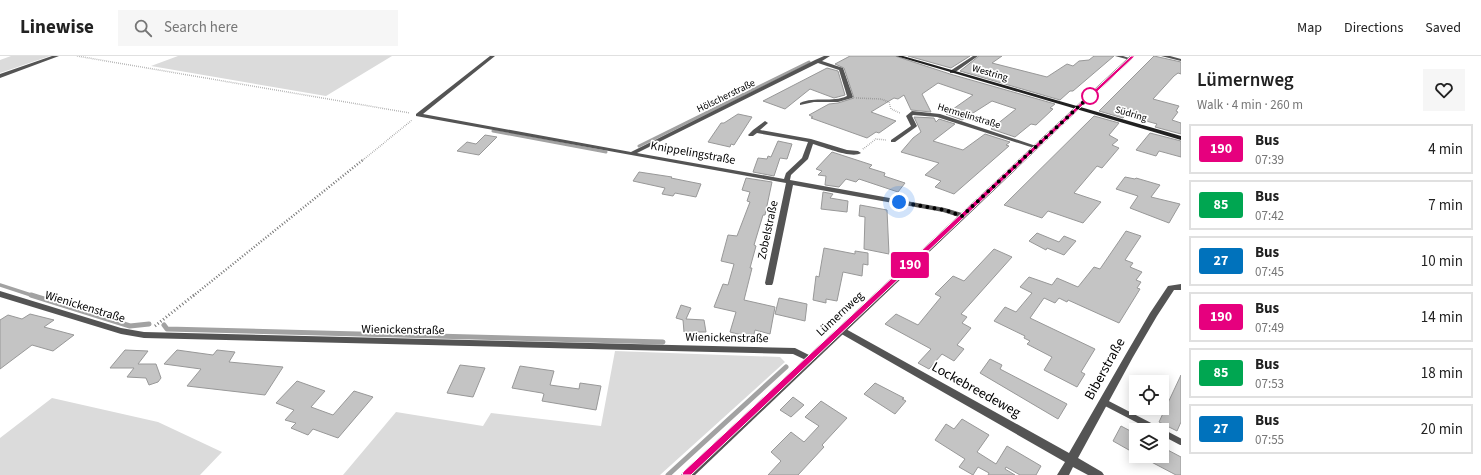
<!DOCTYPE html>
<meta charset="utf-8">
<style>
body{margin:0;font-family:"Source Sans 3",sans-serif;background:#f6f6f6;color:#222;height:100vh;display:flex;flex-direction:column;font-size:15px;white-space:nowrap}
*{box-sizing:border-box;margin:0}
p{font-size:13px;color:#767676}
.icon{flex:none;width:22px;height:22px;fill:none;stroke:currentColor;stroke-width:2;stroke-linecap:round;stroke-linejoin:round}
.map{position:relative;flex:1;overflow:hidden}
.panel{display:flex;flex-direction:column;background:#fff;width:300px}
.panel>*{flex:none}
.badge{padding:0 8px;border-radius:3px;font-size:14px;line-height:26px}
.buttons{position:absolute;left:1129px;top:319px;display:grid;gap:8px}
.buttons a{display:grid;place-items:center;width:40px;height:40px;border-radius:0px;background:#fff;box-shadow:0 2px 10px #0003;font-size:20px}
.you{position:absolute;width:20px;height:20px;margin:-10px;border:3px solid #fff;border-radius:50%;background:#1a73e8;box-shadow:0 0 0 6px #1a73e833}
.map>.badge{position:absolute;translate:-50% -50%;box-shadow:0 0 0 2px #fff}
.round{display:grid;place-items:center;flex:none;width:42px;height:42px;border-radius:0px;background:#f6f6f6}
.overview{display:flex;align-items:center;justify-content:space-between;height:68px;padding:0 16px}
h1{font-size:19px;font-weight:600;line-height:30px}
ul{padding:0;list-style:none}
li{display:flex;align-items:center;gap:12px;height:50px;margin:0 8px 6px;padding:0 8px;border:2px solid #e0e0e0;border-radius:0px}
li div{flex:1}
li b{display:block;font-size:15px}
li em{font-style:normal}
li .badge{min-width:44px;font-weight:700;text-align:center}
header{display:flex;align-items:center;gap:24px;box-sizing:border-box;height:56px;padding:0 20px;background:#fff;border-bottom:1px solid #e0e0e0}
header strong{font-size:19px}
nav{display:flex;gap:22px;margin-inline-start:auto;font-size:14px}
.search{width:280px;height:36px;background:#f6f6f6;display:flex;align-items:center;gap:10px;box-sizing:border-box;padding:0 14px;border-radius:0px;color:#767676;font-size:15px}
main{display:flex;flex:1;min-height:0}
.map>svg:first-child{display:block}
</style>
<header>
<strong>Linewise</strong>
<div class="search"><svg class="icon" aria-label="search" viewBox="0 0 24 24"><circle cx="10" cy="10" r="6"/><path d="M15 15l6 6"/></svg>Search here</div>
<nav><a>Map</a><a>Directions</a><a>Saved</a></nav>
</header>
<main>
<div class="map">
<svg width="1181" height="419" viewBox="0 0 1181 419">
<rect width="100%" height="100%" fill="#fff"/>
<path fill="#dbdbdb" d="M 11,0 L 50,0 L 0,17 L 0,4 Z
M 178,0 L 392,0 L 326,40 L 151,10 Z
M 615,295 L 780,301 L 785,306 L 660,419 L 343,419 L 396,356 L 483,370 L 491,357 L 601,370 Z
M 52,342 L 158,366 L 222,396 L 200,419 L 0,419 L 0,382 Z"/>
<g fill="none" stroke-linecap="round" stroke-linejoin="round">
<path stroke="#a2a2a2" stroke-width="3" d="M 493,75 L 606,96
M 639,90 L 809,6"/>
<path stroke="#a2a2a2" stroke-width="3.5" d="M 0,229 L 34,240"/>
<path stroke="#a2a2a2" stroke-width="5" d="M 31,239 L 130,270 L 149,268
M 164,269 L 167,273 L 663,286
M 668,419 L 786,311"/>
</g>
<path fill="#c4c4c4" stroke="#989898" d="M 850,0 L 895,0 L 950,18 L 1055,48 L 1050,52 L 1053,53 L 1036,69 L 1031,68 L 1015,81 L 991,73 L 1016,53 L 992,45 L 962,64 L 946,58 L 973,39 L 938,27 L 922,38 L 931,56 L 911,54 L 904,39 L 898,43 L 894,42 L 871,56 L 896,65 L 879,77 L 876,76 L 867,82 L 811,62 L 813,61 L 809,59 L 829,48 L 838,47 L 854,42 L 844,12 L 835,8 Z
M 908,0 L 970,0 L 951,12 Z
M 979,0 L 1002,0 L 992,7 L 1047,21 L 1067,8 L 1073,10 L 1079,5 L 1089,4 L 1094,0 L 1114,0 L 1073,35 L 1070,35 L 1060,44 L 960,15 Z
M 1154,0 L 1181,6 L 1181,18 L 1178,17 L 1174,20 L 1153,43 L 1179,50 L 1176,55 L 1178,56 L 1172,64 L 1181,67 L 1181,78 L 1155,71 L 1157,68 L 1125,59 L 1123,62 L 1099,55 Z
M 827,12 L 838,15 L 845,39 L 834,42 L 810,33 L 785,53 L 763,45 Z
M 738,58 L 752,61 L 734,89 L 731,88 L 730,91 L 708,86 L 721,67 L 724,67 Z
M 1094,60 L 1119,67 L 1109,79 L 1118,84 L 1112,89 L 1119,92 L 1102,112 L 1097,110 L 1074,137 L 1101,146 L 1083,167 L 1048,155 L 1042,162 L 1004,149 Z
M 914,61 L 934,62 L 936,66 L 939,63 L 955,68 L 933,85 L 963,94 L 985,78 L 1010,86 L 1006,89 L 1009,90 L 954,138 L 935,131 L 941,125 L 925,119 L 939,107 L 901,96 L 913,82 L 921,76 Z
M 1150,77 L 1181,85 L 1181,101 L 1159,95 L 1156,100 L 1136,94 Z
M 485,79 L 497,81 L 479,99 L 457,95 L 467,86 L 476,88 Z
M 778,85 L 792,88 L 787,103 L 780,102 L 774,120 L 753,116 L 758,102 L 767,103 L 768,100 L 771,101 Z
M 832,96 L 872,109 L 869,112 L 885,117 L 884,120 L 905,127 L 898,136 L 859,123 L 856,126 L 846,123 L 839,131 L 825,129 L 826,120 L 818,119 L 822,115 L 816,113 Z
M 639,116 L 672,121 L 671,122 L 701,128 L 696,141 L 675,137 L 673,140 L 662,138 L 665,132 L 633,125 Z
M 1125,121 L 1135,123 L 1136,122 L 1160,129 L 1151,141 L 1180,148 L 1169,167 L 1130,152 L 1138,140 L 1116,133 Z
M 746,122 L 772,126 L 765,159 L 763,159 L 754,189 L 756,190 L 750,212 L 752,212 L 744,244 L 775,251 L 770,278 L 755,274 L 753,282 L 730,276 L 736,256 L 714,251 L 723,228 L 728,229 L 734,208 L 721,205 L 728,179 L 737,180 L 750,146 L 747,145 L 750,136 L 742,134 Z
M 823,136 L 833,138 L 830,142 L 848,145 L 847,156 L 821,153 Z
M 860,149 L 887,154 L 889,198 L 864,193 L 865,161 L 859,160 Z
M 1126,175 L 1141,180 L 1125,204 L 1133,207 L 1130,211 L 1142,216 L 1136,224 L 1141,226 L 1137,232 L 1140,233 L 1119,267 L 1068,244 L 1067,246 L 1059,242 L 1055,247 L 1044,242 L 1030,262 L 1095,293 L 1081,316 L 1085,318 L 1077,331 L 1044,314 L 1052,301 L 1027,288 L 1030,285 L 1024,282 L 1025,280 L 994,265 L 1005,251 L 1016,256 L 1032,237 L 1020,231 L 1029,221 L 1052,229 L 1057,222 L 1078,231 L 1094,211 L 1100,213 Z
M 1037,177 L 1059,186 L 1064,180 L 1076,185 L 1064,199 L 1047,192 L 1046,194 L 1029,185 Z
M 824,192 L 855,198 L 855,195 L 868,197 L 868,209 L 863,208 L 862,220 L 843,216 L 837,245 L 826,243 L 826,247 L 813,244 L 816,220 L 819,221 Z
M 994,193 L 1012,201 L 961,258 L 967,261 L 962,267 L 971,272 L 957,289 L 964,293 L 954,305 L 942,298 L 929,313 L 918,307 L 931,293 L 885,268 L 896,258 L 918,269 L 941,241 L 935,238 L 953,220 L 964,225 Z
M 779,242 L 807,248 L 805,265 L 775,258 Z
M 681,249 L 691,252 L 686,263 L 704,264 L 706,276 L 684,276 L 683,264 L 676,262 Z
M 30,258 L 54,264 L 44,271 L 74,279 L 53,295 L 32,289 L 0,313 L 0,264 L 8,259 L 22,263 Z
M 125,294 L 148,295 L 138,308 L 156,308 L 161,322 L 158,326 L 149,329 L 146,322 L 127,321 L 134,312 L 110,312 Z
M 177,294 L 213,299 L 217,294 L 235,296 L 229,306 L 283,311 L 265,339 L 187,330 L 201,313 L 164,308 Z
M 990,303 L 1002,309 L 1000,313 L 1067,348 L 1058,363 L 980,317 Z
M 460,309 L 485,312 L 473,341 L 447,337 Z
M 520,310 L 554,315 L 550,329 L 579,333 L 580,327 L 601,330 L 596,354 L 542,345 L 544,338 L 542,337 L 512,332 Z
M 1181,319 L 1181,366 L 1177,375 L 1159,366 Z
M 297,325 L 325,335 L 311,351 L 333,359 L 354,335 L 373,341 L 338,382 L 313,373 L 308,379 L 291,372 L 296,367 L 285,364 L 294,354 L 276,347 Z
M 875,327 L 904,342 L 902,343 L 906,345 L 895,358 L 864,338 Z
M 793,341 L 804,349 L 791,361 L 780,354 Z
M 821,345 L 847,362 L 822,389 L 824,391 L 798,419 L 768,419 L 781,405 L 771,396 L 791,376 L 804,386 L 819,370 L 805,361 Z
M 962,363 L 989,379 L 977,396 L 996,408 L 1007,390 L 1041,410 L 1036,419 L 1020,419 L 1006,411 L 1005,413 L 1015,419 L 988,419 L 989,417 L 978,411 L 973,419 L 959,411 L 965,403 L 935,384 L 946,368 L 954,373 Z
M 1121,370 L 1136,378 L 1136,398 L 1113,385 Z
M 1162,391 L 1181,401 L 1181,419 L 1176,419 L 1140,400 L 1162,400 Z"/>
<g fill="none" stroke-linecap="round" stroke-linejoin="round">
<path stroke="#767676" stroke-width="1.5" stroke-dasharray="0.5 1.5" stroke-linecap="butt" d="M 77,0 L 410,57
M 856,42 L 881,43 L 889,46 L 891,53 L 900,57
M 863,93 L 876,83 L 886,84
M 363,104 L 412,64"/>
<path stroke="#767676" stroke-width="2.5" stroke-dasharray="1 2" stroke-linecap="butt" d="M 193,240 L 364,103"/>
<path stroke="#767676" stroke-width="3" stroke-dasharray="1 2.5" stroke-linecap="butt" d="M 155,270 L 194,239"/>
<path stroke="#545454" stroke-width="6" d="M 1104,346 L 1158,374
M 1162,376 L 1181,386"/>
<path fill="#545454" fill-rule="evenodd" d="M 52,0 L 59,0 L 0,22 L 0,18 Z
M 490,0 L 495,0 L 423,58 L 631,96 L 815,4 L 824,0 L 830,0 L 822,5 L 843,12 L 853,41 L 852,42 L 838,46 L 814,46 L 800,49 L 800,47 C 815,40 832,47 847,40 L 839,14 L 818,7 L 637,97 L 784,123 L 786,117 L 802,102 L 808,86 L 757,77 L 753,80 L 749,80 L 748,79 L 753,74 L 765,65 L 768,67 L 760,74 L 811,83 L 847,94 L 858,95 L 861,97 C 852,103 824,91 813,88 L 808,103 L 791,119 L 790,124 L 945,152 L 965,158 L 966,160 L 962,162 L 943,156 L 793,129 L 773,227 L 772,229 L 766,229 L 765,227 L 786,127 L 416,60 L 416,58 Z
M 973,0 L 978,0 L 954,17 L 950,17 L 950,15 Z
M 1115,0 L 1123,0 L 1132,3 L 1130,4 Z
M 1161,0 L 1170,0 L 1181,3 L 1181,5 Z
M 912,55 L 940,58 L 1039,91 L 1038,92 L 1034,92 L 937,61 L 913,59 L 912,60 L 917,70 L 916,71 L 895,86 L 891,86 L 891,84 L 911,70 L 906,60 Z
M 1181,228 L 1181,234 L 1174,234 L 1157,260 L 1133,301 L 1078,402 L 1102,416 L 1104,419 L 1088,419 L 1073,411 L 1069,419 L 1057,419 L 1065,406 L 838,276 L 837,274 L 838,272 L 844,272 L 1069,397 L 1126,298 L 1150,257 L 1168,230 Z
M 0,235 L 121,272 L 144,276 L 795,292 L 813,301 L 815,303 L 813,305 L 810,306 L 793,298 L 144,282 L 121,278 L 0,241 Z"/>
<path fill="#545454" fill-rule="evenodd" d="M 1130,0 L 1135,0 L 695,419 L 681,419 L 683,416 Z"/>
<path fill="#212121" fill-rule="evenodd" d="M 896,0 L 903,0 L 1181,80 L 1181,84 Z"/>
</g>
<path fill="#e6007e" stroke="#fff" d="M 1131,0 L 1135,0 L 691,419 L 682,419 L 683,416 Z"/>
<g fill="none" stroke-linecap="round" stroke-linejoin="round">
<path stroke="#000" stroke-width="4" stroke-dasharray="0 7.2" d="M 899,146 L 945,154 L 962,160 L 1090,40"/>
</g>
<circle fill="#fff" stroke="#e6007e" stroke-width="2" cx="1090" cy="40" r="8"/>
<g text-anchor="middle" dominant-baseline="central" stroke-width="3.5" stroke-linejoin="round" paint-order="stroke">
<g font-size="10" fill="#000" stroke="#fff">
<text transform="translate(990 17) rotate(16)">Westring</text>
<text transform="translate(726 40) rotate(-26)">Hölscherstraße</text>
<text transform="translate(1131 58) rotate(16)">Südring</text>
<text transform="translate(969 60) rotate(17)">Hermelinstraße</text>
</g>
<g font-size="12" fill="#000" stroke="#fff">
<text transform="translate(693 97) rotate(10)">Knippelingstraße</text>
<text transform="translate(768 174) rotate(-78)">Zobelstraße</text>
<text transform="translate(85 251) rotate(17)">Wienickenstraße</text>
<text transform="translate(840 258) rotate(-43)">Lümernweg</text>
<text transform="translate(403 274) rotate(1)">Wienickenstraße</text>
<text transform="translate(727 282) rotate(1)">Wienickenstraße</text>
</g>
<g font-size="14" fill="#000" stroke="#fff">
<text transform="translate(1105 313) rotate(-61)">Biberstraße</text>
<text transform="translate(976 334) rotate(29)">Lockebreedeweg</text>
</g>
</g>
</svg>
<div class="buttons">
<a><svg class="icon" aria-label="locate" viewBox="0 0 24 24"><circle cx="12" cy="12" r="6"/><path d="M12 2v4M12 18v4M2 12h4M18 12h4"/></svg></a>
<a><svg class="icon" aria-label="layers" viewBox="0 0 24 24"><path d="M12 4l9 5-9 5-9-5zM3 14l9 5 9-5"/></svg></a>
</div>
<div class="you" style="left:899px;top:146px"></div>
<b class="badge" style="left:910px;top:209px;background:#e6007e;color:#fff">190</b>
</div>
<section class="panel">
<div class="overview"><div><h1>Lümernweg</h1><p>Walk · 4 min · 260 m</p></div><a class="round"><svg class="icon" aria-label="heart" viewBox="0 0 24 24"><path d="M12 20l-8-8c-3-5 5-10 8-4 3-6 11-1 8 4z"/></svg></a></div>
<ul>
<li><span class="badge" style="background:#e6007e;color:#fff">190</span><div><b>Bus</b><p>07:39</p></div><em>4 min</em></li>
<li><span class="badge" style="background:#00a651;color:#fff">85</span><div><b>Bus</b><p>07:42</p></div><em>7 min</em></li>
<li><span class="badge" style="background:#0072bc;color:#fff">27</span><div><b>Bus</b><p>07:45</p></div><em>10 min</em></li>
<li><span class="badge" style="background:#e6007e;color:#fff">190</span><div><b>Bus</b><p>07:49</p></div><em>14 min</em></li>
<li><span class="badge" style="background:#00a651;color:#fff">85</span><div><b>Bus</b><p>07:53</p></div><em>18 min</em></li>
<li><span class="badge" style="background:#0072bc;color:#fff">27</span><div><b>Bus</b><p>07:55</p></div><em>20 min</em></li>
</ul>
</section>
</main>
